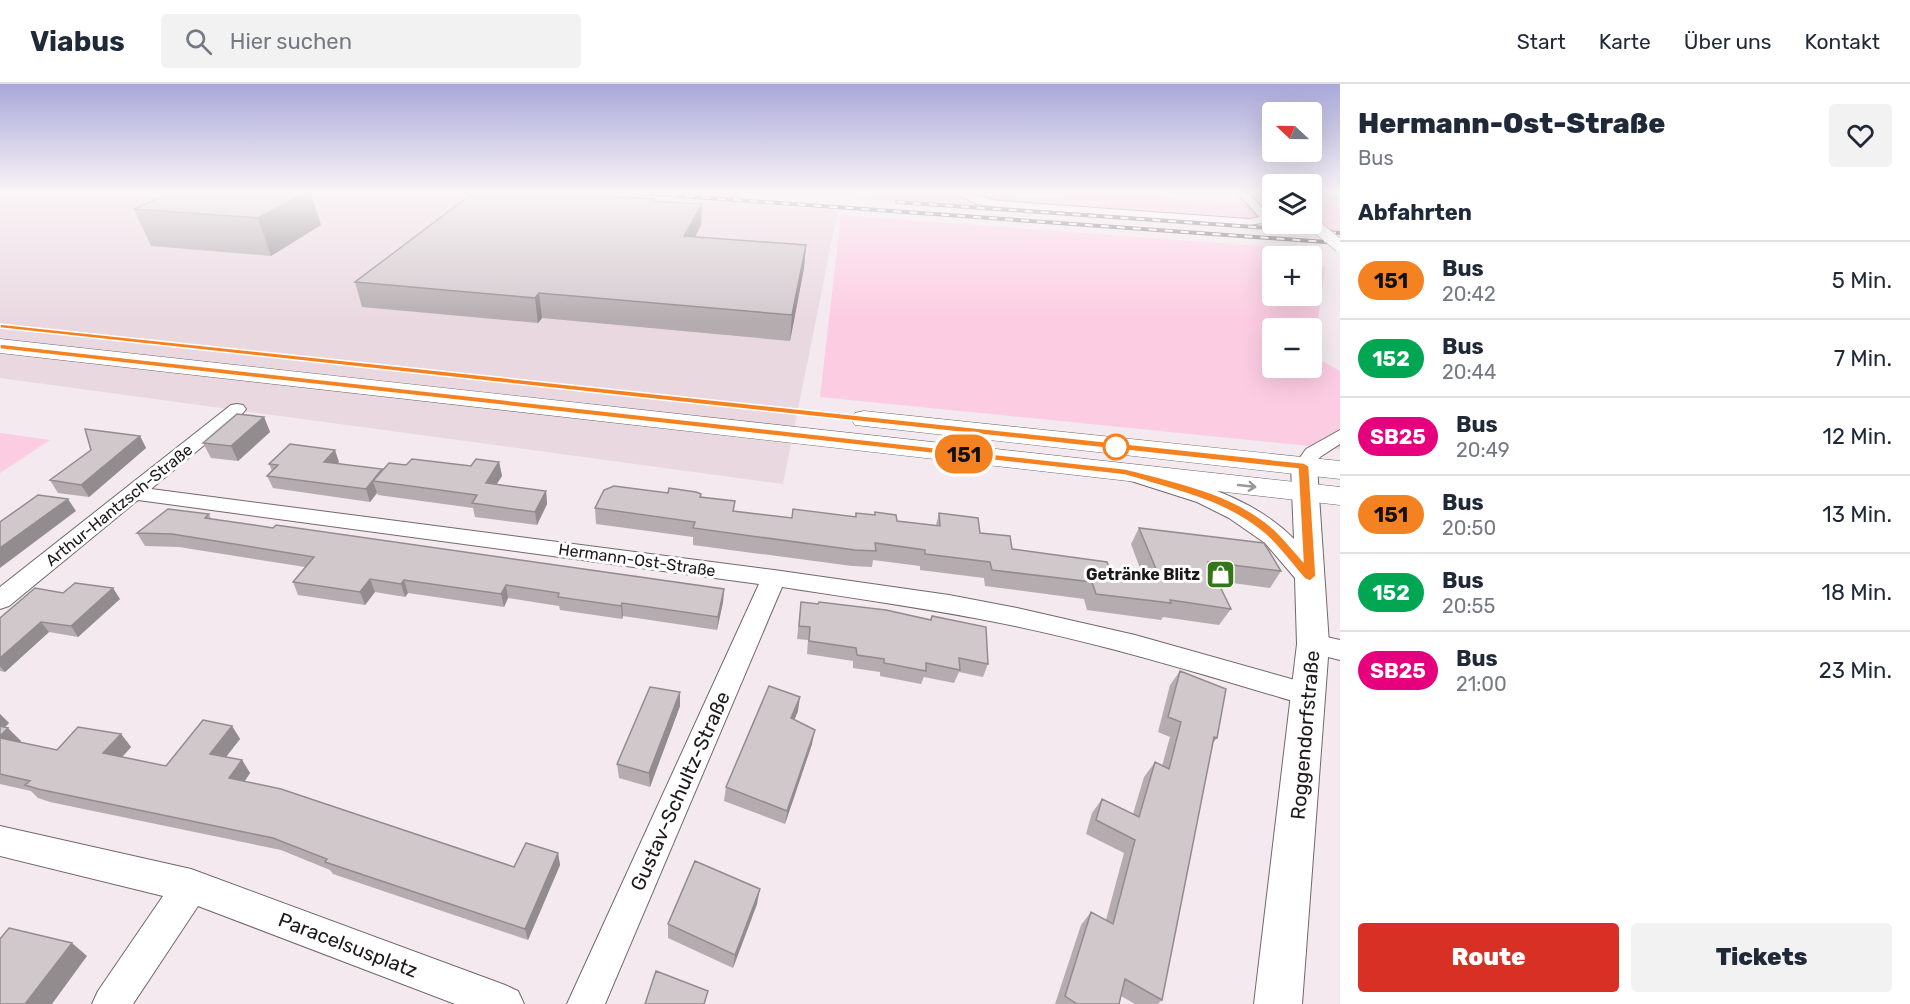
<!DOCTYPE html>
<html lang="de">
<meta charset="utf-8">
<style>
body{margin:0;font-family:Rubik,sans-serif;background:#f2f2f3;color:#1f2937;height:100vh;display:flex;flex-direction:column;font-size:22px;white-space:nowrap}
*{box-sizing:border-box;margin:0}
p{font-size:20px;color:#747a83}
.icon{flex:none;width:33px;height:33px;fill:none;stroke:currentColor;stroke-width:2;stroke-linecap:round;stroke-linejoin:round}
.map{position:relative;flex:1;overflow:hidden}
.side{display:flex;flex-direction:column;background:#fff;width:570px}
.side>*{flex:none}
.badge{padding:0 12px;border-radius:20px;font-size:21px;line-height:39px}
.needle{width:39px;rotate:292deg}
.fabs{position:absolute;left:1262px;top:18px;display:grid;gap:12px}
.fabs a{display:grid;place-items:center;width:60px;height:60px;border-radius:6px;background:#fff;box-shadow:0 6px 24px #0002;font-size:30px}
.map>.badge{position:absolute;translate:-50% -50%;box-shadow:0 0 0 3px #fff}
h2{padding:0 18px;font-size:22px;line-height:54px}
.round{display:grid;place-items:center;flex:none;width:63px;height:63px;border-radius:6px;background:#f2f2f3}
.headline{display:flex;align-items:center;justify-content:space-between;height:102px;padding:0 18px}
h1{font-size:28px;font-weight:800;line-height:45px}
.primary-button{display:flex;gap:12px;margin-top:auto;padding:12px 18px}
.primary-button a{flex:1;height:69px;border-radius:6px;background:#d93025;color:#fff;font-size:24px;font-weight:800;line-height:69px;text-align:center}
.primary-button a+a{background:#f2f2f3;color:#1f2937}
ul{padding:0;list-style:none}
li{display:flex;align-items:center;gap:18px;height:78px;padding:0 18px;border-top:2px solid #e0e1e3}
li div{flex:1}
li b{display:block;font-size:22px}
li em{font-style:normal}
li .badge{min-width:66px;font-weight:700;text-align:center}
header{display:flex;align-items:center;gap:36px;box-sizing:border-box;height:84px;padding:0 30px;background:#fff;border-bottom:2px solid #e0e1e3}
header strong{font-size:28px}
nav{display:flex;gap:33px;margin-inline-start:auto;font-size:21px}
.search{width:420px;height:54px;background:#f2f2f3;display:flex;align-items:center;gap:15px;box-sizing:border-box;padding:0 21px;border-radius:6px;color:#747a83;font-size:22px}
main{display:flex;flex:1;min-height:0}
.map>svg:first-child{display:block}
</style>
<header>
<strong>Viabus</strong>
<div class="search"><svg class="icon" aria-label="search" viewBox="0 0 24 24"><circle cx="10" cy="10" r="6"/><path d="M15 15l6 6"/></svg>Hier suchen</div>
<nav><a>Start</a><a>Karte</a><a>Über uns</a><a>Kontakt</a></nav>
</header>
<main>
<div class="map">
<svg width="1340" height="920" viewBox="0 0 1340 920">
<rect width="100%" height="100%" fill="#f3e9ee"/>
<path fill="#e9d8e0" d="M 0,109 L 571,109 L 838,126 L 783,400 L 0,294 Z"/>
<path fill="#fccce2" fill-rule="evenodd" d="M 895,109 L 1006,109 L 1017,113 L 1060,115 L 1067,109 L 1157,109 L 1177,116 L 1240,119 L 1234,109 L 1262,109 L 1260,110 L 1272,121 L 1272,140 L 1292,140 L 1298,146 L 849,114 Z
M 1311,109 L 1340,111 L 1340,147 L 1327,146 L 1311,136 Z
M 841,131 L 1300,165 L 1311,172 L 1272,172 L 1272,212 L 1311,212 L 1311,173 L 1325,184 L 1313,272 L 1340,287 L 1340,365 L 820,313 ZM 1272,244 L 1311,244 L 1311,284 L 1272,284 Z
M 0,349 L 50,356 L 0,389 Z"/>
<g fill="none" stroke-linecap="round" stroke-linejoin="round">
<defs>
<path id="minor" d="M 955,109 C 970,108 984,115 1000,117 L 1249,135 L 1259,133 L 1238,109 L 1248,109 L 1269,131 L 1271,136 L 1269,138 L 1249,141 L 1000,123 L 977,120 Z
M 1327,109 L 1340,109 L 1340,113 L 1328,111 Z
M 237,320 L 243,321 L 246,325 L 243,329 L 151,405 L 774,486 L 949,511 L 1017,524 L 1135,551 L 1309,600 L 1319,603 L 1323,611 L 1319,619 L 1309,622 C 1212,593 1115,563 1015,542 C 938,526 860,515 782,503 L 605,920 L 567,920 L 759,500 L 138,416 L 9,522 L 0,525 L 0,503 L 231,321 Z
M 1340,346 L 1340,360 L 1320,373 L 1311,386 L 1297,386 L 1294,382 L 1306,365 Z
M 1313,550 L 1340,556 L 1340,576 L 1304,567 L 1300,560 L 1304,553 Z
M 0,742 L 191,785 L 505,901 L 518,907 L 524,920 L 455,920 L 198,822 L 133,920 L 92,920 L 98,907 L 163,812 L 0,772 Z"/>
<path id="tertiary" d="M 1304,374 L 1313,377 L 1317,382 L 1329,560 L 1302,920 L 1254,920 L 1297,560 L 1295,494 L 1265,459 L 1229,434 L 1197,418 L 1128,396 L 1124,391 L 1128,386 L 1137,383 C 1192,397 1253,413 1294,455 L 1291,382 L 1295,377 Z"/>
<path id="primary" d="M 0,255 L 1340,403 L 1340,421 L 0,269 Z
M 864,327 L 1340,377 L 1340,395 L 855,341 L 851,335 L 855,329 Z"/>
</defs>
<use href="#minor" stroke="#71686c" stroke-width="2"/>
<use href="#tertiary" stroke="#71686c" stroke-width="2"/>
<use href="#primary" stroke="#71686c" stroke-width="1"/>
<use href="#minor" fill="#fff" fill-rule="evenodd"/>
<use href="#tertiary" fill="#fff" fill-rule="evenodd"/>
<use href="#primary" fill="#fff" fill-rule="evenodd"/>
<defs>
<path id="rail" d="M 638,109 L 1340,159
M 897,118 L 1340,149"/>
</defs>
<use href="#rail" stroke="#575154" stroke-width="4"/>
<use href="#rail" stroke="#fff" stroke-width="2" stroke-dasharray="8" stroke-linecap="butt"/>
<defs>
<path id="minor-bridge" d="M 1313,140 L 1340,162"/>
</defs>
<use href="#minor-bridge" stroke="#71686c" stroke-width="13" stroke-linecap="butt"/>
<use href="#minor-bridge" stroke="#fff" stroke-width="12"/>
</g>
<path fill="#b4acaf" d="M 171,109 L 321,141 L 271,172 L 151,162 L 134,125 Z
M 654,117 L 702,120 L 701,141 L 695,153 L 806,161 L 804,184 L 790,257 L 542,234 L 538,239 L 362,223 L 355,198 Z
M 264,333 L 270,348 L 238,377 L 211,374 L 203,359 Z
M 140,352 L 146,364 L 89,413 L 58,409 L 50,396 Z
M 339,378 L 338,379 L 383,387 L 406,381 L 471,382 L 499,378 L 502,392 L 496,400 L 546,407 L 547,420 L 537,441 L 475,433 L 473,424 L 378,411 L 377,409 L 370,418 L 273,404 L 267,392 L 272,387 L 269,380 Z
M 668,409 L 701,410 L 701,413 L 735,417 L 734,427 L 792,434 L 855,433 L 856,429 L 874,431 L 875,428 L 897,437 L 936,441 L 939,429 L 1012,465 L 1110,486 L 1142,490 L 1131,460 L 1139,444 L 1281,487 L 1270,504 L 1217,497 L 1231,525 L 1219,541 L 1163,533 L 1161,536 L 1087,526 L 1084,515 L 985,502 L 984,494 L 920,486 L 920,482 L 873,476 L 872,483 L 852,482 L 693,461 L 693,453 L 596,440 L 595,424 Z
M 209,430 L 211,435 L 254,441 L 724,505 L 723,518 L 717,546 L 623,532 L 622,535 L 560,526 L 559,522 L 508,514 L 504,523 L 408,509 L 405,513 L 375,508 L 365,521 L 298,511 L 293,498 L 305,483 L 179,463 L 145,462 L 137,449 Z
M 63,509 L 120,515 L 78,553 L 49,548 L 5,588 L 0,587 L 0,534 Z
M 801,518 L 930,536 L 932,532 L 988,580 L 983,593 L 959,588 L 954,599 L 924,593 L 921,600 L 880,592 L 880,588 L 853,584 L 853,577 L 807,570 L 808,556 L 797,555 Z
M 1180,587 L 1217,654 L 1213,659 L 1162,916 L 1158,920 L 1135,920 L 1121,912 L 1119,920 L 1055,920 L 1081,841 L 1091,828 L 1106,836 L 1124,769 L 1086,750 L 1092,729 L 1102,715 L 1133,730 L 1144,693 L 1155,678 L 1162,682 L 1170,653 L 1158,648 L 1170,601 Z
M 680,608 L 680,622 L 650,703 L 619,694 L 617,680 Z
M 798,627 L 794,636 L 812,660 L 785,740 L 724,717 L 726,703 Z
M 0,630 L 9,639 L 5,643 L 21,657 L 20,658 L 57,666 L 121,650 L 131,663 L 122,673 L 166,682 L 232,642 L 240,655 L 226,673 L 242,676 L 250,689 L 244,698 L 514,783 L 558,769 L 560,781 L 528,856 L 333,790 L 330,786 L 281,766 L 50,718 L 38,714 L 31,707 L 0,700 Z
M 757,820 L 733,884 L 668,854 L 668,840 Z"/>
<path fill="#928c8f" d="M 305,109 L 311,109 L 321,141 L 271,172 L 258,134 Z
M 702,120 L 701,141 L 684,175 L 684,152 Z
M 806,161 L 804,184 L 790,257 L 792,231 Z
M 539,209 L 542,234 L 538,239 L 535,214 Z
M 264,333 L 270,348 L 238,377 L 231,362 Z
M 140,352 L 146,364 L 89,413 L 81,401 Z
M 335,366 L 339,378 L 328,390 L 324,378 Z
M 499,378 L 502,392 L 489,412 L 486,399 Z
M 382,385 L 386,398 L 373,397 L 377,409 L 370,418 L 366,405 Z
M 546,407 L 547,420 L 537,441 L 535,428 Z
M 68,415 L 76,427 L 0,484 L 0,464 Z
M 370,495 L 375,508 L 365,521 L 360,508 Z
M 404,496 L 408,509 L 405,513 L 401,500 Z
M 506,501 L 508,514 L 504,523 L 501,510 Z
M 113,504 L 120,515 L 78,553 L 71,542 Z
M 724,505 L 723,518 L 717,546 L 718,533 Z
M 622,519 L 623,532 L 622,535 L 621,522 Z
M 41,538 L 49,548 L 5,588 L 0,582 L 0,574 Z
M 680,608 L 680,622 L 650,703 L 649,689 Z
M 800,613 L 798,627 L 789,649 L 791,634 Z
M 0,630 L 9,639 L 0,648 Z
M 232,642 L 240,655 L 218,683 L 210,670 Z
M 8,644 L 21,657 L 11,667 L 0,656 L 0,652 Z
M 815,646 L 812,660 L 785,740 L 787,727 Z
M 121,650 L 131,663 L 114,682 L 103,669 Z
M 242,676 L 250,689 L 238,707 L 229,694 Z
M 558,769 L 560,781 L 528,856 L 525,845 Z
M 760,805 L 757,820 L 733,884 L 735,871 Z
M 72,859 L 87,872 L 52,920 L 25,920 Z"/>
<path fill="#d1c8cc" stroke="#928c8f" stroke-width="1.5" d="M 171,109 L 305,109 L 258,134 L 134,125 Z
M 473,109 L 560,109 L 654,115 L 652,117 L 702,120 L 684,152 L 806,161 L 792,231 L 539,209 L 535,214 L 355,198 Z
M 237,330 L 264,333 L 231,362 L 203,359 Z
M 85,345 L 140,352 L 81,401 L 50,396 L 91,366 Z
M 290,360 L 335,366 L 324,378 L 382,385 L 366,405 L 267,392 L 278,381 L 269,380 Z
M 412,375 L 471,382 L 476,375 L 499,378 L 486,399 L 546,407 L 535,428 L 472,419 L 477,411 L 373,397 L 389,379 L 406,381 Z
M 614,402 L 668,409 L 669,404 L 696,408 L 701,410 L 700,413 L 735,417 L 733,427 L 792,434 L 793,425 L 856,433 L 856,429 L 875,431 L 875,428 L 896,431 L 897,437 L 940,442 L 939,429 L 978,434 L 980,449 L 1010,452 L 1012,465 L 1107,478 L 1110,486 L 1159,492 L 1139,444 L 1264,459 L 1281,487 L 1208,478 L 1231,525 L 1170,516 L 1171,519 L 1096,510 L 1092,498 L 992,486 L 990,478 L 925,470 L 925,466 L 875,459 L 876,467 L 855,466 L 693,444 L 695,438 L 595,424 L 604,406 Z
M 38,411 L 68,415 L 0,464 L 0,438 Z
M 168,425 L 209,430 L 205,434 L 254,441 L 273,444 L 276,441 L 724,505 L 718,533 L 622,519 L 621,522 L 558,513 L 559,509 L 506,501 L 501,510 L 404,496 L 401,500 L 370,495 L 360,508 L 293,498 L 314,473 L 172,450 L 137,449 Z
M 75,499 L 113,504 L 71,542 L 41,538 L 0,574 L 0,534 L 35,504 L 63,509 Z
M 801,518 L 818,520 L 819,518 L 886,526 L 931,536 L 932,532 L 986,543 L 988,580 L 959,574 L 960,586 L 926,579 L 926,587 L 884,579 L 884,575 L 857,571 L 856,564 L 809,557 L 810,543 L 799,542 Z
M 1180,587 L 1226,605 L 1217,654 L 1214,653 L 1162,916 L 1125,895 L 1119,920 L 1077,920 L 1065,912 L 1091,828 L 1113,840 L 1135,756 L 1096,736 L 1102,715 L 1139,733 L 1155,678 L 1169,685 L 1181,638 L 1168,633 Z
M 769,602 L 800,613 L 791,634 L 815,646 L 787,727 L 726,703 Z
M 650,603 L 680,608 L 649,689 L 617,680 Z
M 203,636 L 232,642 L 210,670 L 242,676 L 229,694 L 281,705 L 514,783 L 526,759 L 558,769 L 525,845 L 325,778 L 327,775 L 273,754 L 38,705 L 25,701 L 30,697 L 0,690 L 0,654 L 57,666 L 78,643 L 121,650 L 103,669 L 166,682 Z
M 0,642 L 8,644 L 0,652 Z
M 695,777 L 760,805 L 735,871 L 668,840 Z
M 9,844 L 72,859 L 25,920 L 0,920 L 0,855 Z
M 656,887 L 708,907 L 704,920 L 645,920 Z"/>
<defs><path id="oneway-shaft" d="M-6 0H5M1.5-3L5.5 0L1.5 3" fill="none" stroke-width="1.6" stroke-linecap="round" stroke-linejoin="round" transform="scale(1.5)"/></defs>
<use stroke="#999898" href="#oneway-shaft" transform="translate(1247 402) rotate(6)"/>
<linearGradient id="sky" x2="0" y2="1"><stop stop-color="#a9a8d9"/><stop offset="0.46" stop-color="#faf5f7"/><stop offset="1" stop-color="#faf5f7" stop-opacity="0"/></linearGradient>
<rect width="1340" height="237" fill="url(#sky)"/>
<path fill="#f58220" stroke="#fff" stroke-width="1.5" d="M 0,240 L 1304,379 L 1309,382 L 1316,492 L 1310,497 L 1305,495 C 1292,481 1280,463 1265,450 C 1225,416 1174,406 1125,391 L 0,265 L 0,260 L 1126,385 C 1177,398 1235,410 1275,446 C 1285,456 1294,467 1303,477 L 1298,385 L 0,244 Z"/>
<defs>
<symbol id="shop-square" viewBox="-11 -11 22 22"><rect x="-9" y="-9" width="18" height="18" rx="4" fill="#337616" stroke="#fff"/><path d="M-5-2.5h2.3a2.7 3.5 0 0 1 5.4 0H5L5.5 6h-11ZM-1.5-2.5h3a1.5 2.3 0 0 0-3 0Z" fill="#fff"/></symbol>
</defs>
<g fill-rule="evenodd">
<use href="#shop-square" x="1204" y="474" width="33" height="33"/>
</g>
<circle fill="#fff" stroke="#f58220" stroke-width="3" cx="1116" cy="363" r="12"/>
<g text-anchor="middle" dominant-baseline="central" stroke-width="6" stroke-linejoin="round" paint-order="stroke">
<g font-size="16" fill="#1d191b" stroke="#fff">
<text transform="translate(119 421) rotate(-39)">Arthur-Hantzsch-Straße</text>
<text transform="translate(637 476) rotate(8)">Hermann-Ost-Straße</text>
</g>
<g font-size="16" font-weight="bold" fill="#1d191b" stroke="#fff" text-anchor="end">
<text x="1200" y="490">Getränke Blitz</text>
</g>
<g font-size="20" fill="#1d191b" stroke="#fff">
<text transform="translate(1305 651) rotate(-85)">Roggendorfstraße</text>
<text transform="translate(680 707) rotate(-66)">Gustav-Schultz-Straße</text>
<text transform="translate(348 861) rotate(21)">Paracelsusplatz</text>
</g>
</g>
</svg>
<div class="fabs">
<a><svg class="needle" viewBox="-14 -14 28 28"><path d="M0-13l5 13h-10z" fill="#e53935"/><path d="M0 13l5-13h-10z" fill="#747a83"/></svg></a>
<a><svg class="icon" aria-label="layers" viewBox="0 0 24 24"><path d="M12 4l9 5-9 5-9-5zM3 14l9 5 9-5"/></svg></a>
<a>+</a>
<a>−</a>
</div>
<b class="badge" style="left:964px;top:370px;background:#f58220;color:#111">151</b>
</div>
<section class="side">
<div class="headline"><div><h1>Hermann-Ost-Straße</h1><p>Bus</p></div><a class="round"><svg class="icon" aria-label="heart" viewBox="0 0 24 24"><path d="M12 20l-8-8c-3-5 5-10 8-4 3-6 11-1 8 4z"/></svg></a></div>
<h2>Abfahrten</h2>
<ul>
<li><span class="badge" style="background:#f58220;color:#111">151</span><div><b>Bus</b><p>20:42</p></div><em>5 Min.</em></li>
<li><span class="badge" style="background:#00a651;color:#fff">152</span><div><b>Bus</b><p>20:44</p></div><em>7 Min.</em></li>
<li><span class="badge" style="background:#e6007e;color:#fff">SB25</span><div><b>Bus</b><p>20:49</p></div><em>12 Min.</em></li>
<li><span class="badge" style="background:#f58220;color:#111">151</span><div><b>Bus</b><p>20:50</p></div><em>13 Min.</em></li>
<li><span class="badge" style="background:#00a651;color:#fff">152</span><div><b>Bus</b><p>20:55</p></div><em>18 Min.</em></li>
<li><span class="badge" style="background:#e6007e;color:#fff">SB25</span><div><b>Bus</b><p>21:00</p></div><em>23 Min.</em></li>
</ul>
<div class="primary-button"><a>Route</a><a>Tickets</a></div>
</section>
</main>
